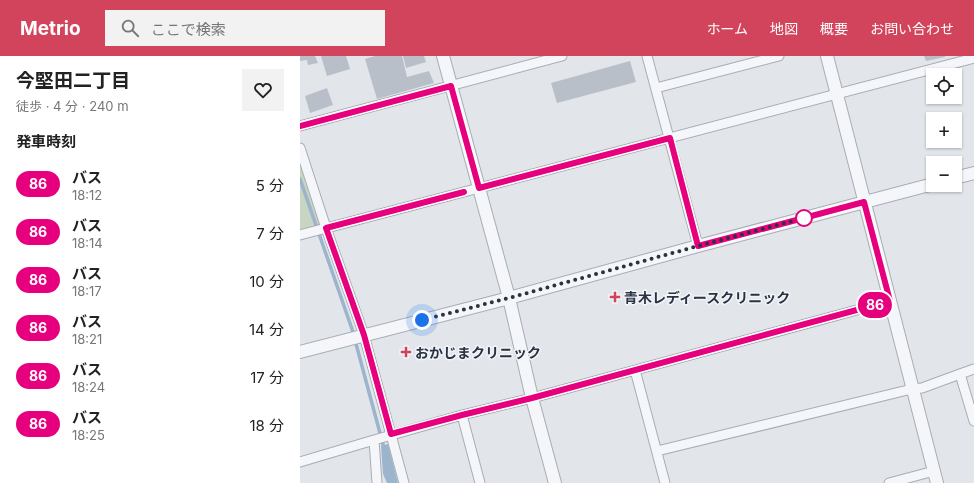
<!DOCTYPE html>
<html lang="ja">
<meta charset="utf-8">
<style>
body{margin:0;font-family:Inter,"Noto Sans JP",sans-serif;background:#f2f2f2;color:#222;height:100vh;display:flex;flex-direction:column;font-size:15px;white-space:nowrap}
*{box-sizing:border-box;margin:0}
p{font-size:13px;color:#767676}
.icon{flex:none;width:22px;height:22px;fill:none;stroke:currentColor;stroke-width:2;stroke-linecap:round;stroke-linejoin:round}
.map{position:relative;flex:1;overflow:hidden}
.sheet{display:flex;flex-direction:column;background:#fff;width:300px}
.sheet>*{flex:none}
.badge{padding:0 8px;border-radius:13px;font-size:14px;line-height:26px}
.fabs{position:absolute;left:626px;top:12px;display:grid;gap:8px}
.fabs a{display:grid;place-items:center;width:36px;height:36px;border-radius:0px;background:#fff;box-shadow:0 1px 3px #0004;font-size:20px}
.you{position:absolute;width:20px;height:20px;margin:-10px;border:3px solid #fff;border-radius:50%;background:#1a73e8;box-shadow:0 0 0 6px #1a73e833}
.map>.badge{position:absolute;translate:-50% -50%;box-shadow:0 0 0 2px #fff}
h2{padding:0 16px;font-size:15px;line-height:36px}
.round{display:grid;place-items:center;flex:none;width:42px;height:42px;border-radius:0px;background:#f2f2f2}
.summary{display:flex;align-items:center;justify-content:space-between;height:68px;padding:0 16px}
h1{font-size:19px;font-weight:700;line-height:30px}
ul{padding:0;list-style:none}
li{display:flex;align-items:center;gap:12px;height:48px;padding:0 16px}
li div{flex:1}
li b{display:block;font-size:15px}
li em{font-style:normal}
li .badge{min-width:44px;font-weight:700;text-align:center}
header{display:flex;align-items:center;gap:24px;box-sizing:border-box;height:56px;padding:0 20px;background:#d2445c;color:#fff}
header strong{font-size:19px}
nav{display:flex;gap:22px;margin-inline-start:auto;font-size:14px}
.search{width:280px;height:36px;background:#f2f2f2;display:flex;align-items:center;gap:10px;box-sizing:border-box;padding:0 14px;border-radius:0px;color:#767676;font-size:15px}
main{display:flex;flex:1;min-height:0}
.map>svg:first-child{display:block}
</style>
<header>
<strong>Metrio</strong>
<div class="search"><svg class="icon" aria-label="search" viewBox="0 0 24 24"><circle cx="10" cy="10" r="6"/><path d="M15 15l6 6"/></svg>ここで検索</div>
<nav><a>ホーム</a><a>地図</a><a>概要</a><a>お問い合わせ</a></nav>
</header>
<main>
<section class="sheet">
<div class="summary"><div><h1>今堅田二丁目</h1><p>徒歩 · 4 分 · 240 m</p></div><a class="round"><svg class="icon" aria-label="heart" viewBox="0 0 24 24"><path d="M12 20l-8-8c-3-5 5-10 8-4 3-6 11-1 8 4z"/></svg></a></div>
<h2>発車時刻</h2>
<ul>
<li><span class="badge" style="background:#e6007e;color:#fff">86</span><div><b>バス</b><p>18:12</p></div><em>5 分</em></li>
<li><span class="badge" style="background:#e6007e;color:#fff">86</span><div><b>バス</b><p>18:14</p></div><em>7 分</em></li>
<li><span class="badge" style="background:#e6007e;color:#fff">86</span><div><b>バス</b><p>18:17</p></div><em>10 分</em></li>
<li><span class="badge" style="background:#e6007e;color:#fff">86</span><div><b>バス</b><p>18:21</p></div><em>14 分</em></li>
<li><span class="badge" style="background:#e6007e;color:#fff">86</span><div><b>バス</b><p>18:24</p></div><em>17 分</em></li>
<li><span class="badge" style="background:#e6007e;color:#fff">86</span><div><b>バス</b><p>18:25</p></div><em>18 分</em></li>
</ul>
</section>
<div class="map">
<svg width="674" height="427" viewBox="0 0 674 427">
<rect width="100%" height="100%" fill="#e2e6eb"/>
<path fill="#c8d5c3" d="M 0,104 L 21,169 L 0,175 Z"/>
<path fill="#9cb4cc" d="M 88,388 L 98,427 L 87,427 L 83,418 L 81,390 Z"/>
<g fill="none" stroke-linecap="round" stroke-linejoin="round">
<path stroke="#9cb4cc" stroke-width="3.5" d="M 0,123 L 52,273 L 84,392"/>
</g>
<path fill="#b9bfc8" d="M 0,0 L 15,0 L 18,7 L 8,9 L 7,4 L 0,5 Z
M 21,0 L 46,0 L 50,13 L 27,20 Z
M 75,0 L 102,0 L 107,21 L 129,15 L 134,27 L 77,43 L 65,3 Z
M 103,0 L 124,0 L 126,6 L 106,12 Z
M 624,0 L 645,0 L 645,1 L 626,5 Z
M 330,5 L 336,26 L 257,47 L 251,27 Z
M 27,32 L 33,49 L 10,57 L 5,40 Z"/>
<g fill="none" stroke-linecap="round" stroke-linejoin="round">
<defs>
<path id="minor" d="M 347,0 L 398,190
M 356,32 L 479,0
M 0,70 L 262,0
M 0,92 L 26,172 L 64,279 L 104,427
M 0,179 L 674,2
M 335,314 L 365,427
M 660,318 L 674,313
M 162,359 L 180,427
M 74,384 L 162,359 L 232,342 L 590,245
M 357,395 L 612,333 L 622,332 L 660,318 L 674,365
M 0,406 L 74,384 L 77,427
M 589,427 L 634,415"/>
<path id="tertiary" d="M 143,0 L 209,242 L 232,342 L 255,427
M 527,0 L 637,427
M 655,122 L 674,117
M 0,296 L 209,242 L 398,190 L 633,128"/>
</defs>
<use href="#minor" stroke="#a7adb5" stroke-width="11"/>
<use href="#tertiary" stroke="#a7adb5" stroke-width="14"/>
<use href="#minor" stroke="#f5f6f9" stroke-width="9"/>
<use href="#tertiary" stroke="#f5f6f9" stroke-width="12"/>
</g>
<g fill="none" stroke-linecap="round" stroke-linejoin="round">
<defs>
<path id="line" d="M 0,70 L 151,30 L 179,132 L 370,82 L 398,190 L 564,146 L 590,245 L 232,342 L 162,359 L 91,378 L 64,279 L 26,172 L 164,136"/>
</defs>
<use href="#line" stroke="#fff" stroke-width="9"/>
<use href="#line" stroke="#e6007e" stroke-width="6"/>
<path stroke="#293343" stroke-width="4" stroke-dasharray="0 7.2" d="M 122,264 L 209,242 L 398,190 L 504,162"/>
</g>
<circle fill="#fff" stroke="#e6007e" stroke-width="2" cx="504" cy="162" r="8"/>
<g fill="#d2445c" stroke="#f2f4f8" stroke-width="1.5">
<path d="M313 235h4v4h4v4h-4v4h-4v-4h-4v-4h4z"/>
<path d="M104 290h4v4h4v4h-4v4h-4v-4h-4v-4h4z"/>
</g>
<g text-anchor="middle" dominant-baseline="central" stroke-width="3" stroke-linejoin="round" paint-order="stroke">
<g font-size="14" font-weight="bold" fill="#293343" stroke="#f2f4f8" text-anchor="start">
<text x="324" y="241">青木レディースクリニック</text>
<text x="115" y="296">おかじまクリニック</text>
</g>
</g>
</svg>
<div class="fabs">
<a><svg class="icon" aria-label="locate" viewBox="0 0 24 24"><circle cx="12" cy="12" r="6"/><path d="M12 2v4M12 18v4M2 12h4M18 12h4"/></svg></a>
<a>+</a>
<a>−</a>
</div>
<div class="you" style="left:122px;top:264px"></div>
<b class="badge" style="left:575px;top:249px;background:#e6007e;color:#fff">86</b>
</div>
</main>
